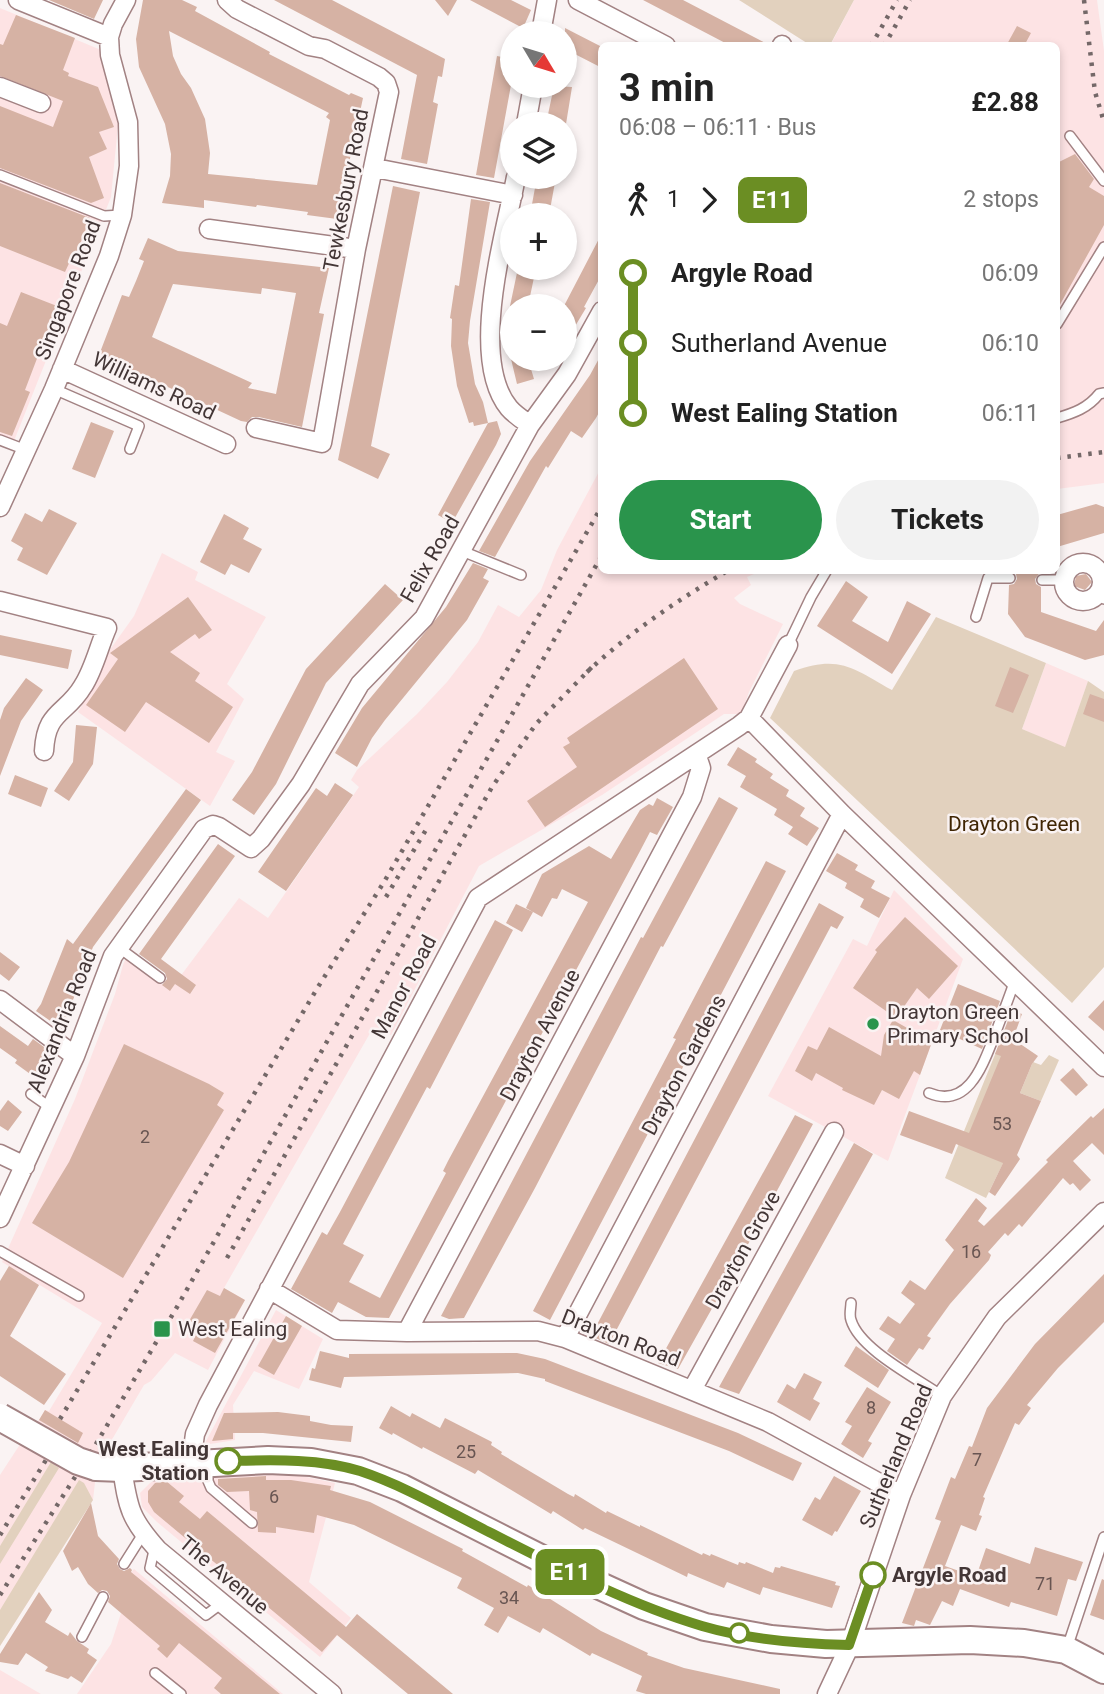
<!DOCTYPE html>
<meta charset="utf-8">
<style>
body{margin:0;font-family:Roboto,sans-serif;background:#f2f2f2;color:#222;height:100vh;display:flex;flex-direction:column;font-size:26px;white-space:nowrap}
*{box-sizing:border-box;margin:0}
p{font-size:23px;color:#767676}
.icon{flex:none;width:38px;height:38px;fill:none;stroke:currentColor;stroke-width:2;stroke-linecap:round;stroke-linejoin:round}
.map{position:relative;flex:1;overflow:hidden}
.sheet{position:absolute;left:598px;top:42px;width:462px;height:532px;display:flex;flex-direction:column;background:#fff;border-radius:10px;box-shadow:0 4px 10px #0003}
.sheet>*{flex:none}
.badge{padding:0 14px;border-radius:10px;font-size:24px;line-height:46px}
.needle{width:46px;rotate:128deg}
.tools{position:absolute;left:500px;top:21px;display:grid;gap:14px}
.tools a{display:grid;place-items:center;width:77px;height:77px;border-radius:50%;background:#fff;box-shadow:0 4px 10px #0003;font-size:35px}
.map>.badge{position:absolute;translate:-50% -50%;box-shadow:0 0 0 4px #fff}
.legs{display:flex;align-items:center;gap:10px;height:77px;padding:0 21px;font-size:23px}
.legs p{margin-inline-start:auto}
.headline{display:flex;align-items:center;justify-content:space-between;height:119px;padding:0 21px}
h1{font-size:38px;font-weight:700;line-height:52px}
.action{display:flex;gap:14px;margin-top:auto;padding:14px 21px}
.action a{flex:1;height:80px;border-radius:42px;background:#2a944c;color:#fff;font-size:28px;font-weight:700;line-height:80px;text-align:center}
.action a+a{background:#f2f2f2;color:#222}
ul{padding:0 21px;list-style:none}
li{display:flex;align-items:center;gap:24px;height:70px;font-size:26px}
li i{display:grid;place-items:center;width:10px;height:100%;margin:0 9px;background:currentColor}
li i::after{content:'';width:18px;height:18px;margin:-9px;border:5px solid;border-radius:50%;background:#fff}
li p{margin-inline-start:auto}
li:first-child i{background:linear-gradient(#0000 50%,currentColor 0)}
li:last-child i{background:linear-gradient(currentColor 50%,#0000 0)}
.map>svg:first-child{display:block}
</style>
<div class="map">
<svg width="1104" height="1694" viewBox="0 0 1104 1694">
<rect width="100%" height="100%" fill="#faf3f3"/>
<path fill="#fde3e4" d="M 854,0 L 1097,0 L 1104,51 L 1104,483 L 1057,489 L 1057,46 L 830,46 Z
M 0,8 L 101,50 L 118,125 L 111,197 L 14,441 L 0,435 Z
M 602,466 L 602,570 L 761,571 L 747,577 L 751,585 L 734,598 L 740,604 L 783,624 L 749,692 L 741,714 L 724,714 L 602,795 L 479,866 L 391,1035 L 373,1028 L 224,1288 L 245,1300 L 208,1370 L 175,1353 L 151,1381 L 144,1385 L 97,1465 L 93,1500 L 0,1646 L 0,1475 L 32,1426 L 39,1420 L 45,1410 L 49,1411 L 102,1323 L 2,1262 L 75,1099 L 115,994 L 123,965 L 126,958 L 170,990 L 239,898 L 268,918 L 359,787 L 351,780 L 357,770 L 417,714 L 447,682 L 478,642 L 498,605 L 519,617 L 541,590 L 557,550 Z
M 162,553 L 198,572 L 195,580 L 266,617 L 227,684 L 244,699 L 216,752 L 235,761 L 210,806 L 78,712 L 100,675 L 109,651 L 134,616 Z
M 1046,663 L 1088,681 L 1065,748 L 1022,729 Z
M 894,890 L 963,959 L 888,1161 L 768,1096 L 853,939 L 867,946 Z
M 276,1310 L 323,1339 L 299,1389 L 254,1371 L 233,1405 L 235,1440 L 204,1445 Z
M 273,1470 L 335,1483 L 309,1582 L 351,1618 L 320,1657 L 157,1522 L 142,1507 L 140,1493 L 161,1472 Z
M 134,1569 L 283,1694 L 77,1694 L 111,1644 L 127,1595 L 118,1588 Z
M 0,1670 L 41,1694 L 0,1694 Z"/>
<path fill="#e2d1be" d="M 739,0 L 854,0 L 830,45 L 810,45 Z
M 936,617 L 1046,663 L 1022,729 L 1065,747 L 1088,681 L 1104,692 L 1104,967 L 1072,1003 L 770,718 L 794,671 C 840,654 854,669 892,690 Z
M 996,1052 L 1002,1054 L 1009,1151 L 986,1198 L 945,1178 Z
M 1049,1055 L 1059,1060 L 1041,1101 L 1020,1093 L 1032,1064 L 1033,1062 L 1041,1065 Z
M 51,1462 L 59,1468 L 0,1564 L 0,1546 Z
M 79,1480 L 84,1483 L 93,1500 L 0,1646 L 0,1610 Z"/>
<path fill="#d6b2a4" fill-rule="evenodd" d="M 49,0 L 103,0 L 94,19 Z
M 143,0 L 182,0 L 197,7 L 195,11 L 270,52 L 269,54 L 349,95 L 351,93 L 363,98 L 337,219 L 307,215 L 308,212 L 257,205 L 256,207 L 204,200 L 204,208 L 162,203 L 170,176 L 171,154 L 165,124 L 139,67 L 136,39 ZM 169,31 L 329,113 L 326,117 L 330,120 L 317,185 L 208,174 L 210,153 L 205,119 L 191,88 L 181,74 L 173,56 Z
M 274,0 L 332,0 L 445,59 L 442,77 L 438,76 L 433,102 L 438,104 L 427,164 L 401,159 L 417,75 Z
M 435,0 L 457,0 L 448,16 Z
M 470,0 L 511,0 L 531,10 L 524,26 L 519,26 Z
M 643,0 L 683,0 L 771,46 L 731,46 Z
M 16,15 L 75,38 L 63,70 L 69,73 L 68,76 L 98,87 L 114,127 L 99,132 L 107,149 L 89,157 L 104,198 L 91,203 L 0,168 L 0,106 L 53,127 L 63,101 L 0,76 L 0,44 L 3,45 Z
M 1017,26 L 1031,33 L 1024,46 L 1006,46 Z
M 565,28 L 602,47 L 602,68 L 565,49 Z
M 497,56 L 513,59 L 513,74 L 494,178 L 476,175 Z
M 554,86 L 572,87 L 566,124 L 546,124 Z
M 1075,154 L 1094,179 L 1089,187 L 1104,196 L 1104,225 L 1057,310 L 1057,163 Z
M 537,177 L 556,177 L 549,215 L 530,215 Z
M 0,183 L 90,218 L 74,260 L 71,259 L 65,272 L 0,246 Z
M 393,186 L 420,192 L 371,446 L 390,454 L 378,479 L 338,460 Z
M 471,199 L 490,202 L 470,321 L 468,343 L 475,384 L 483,402 L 488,423 L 474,426 L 473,422 L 469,423 L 457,386 L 451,346 L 452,319 L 450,318 L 455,285 L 459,286 Z
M 602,233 L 602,274 L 584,307 L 586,308 L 565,343 L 565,304 Z
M 148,238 L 178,251 L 329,268 L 319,313 L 324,314 L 302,427 L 259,417 L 252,417 L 247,422 L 241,421 L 99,355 L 122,295 L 129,297 L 136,281 L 144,261 L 139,259 ZM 173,284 L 261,294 L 262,288 L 296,293 L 276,394 L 248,388 L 252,383 L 152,337 Z
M 518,268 L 536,268 L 528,306 L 510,306 Z
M 21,292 L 57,306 L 25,390 L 30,392 L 12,436 L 0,432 L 0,323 L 7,326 Z
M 602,353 L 602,407 L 596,418 L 582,438 L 571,431 L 548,468 L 546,466 L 495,557 L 479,551 L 530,461 L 590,375 Z
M 511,359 L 528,359 L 534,379 L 517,384 Z
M 497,421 L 501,434 L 496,445 L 452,523 L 438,515 L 488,423 Z
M 91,422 L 114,431 L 95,478 L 72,469 Z
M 1096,504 L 1104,507 L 1104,533 L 1057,547 L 1057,515 Z
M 49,509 L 77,523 L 47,575 L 17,560 L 23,548 L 11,541 L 25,513 L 42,522 Z
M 224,514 L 249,528 L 243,539 L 262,549 L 249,573 L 231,564 L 225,575 L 200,562 Z
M 473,563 L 488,569 L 483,578 L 489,581 L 467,620 L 385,720 L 372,738 L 357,767 L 335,753 L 362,708 L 446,607 Z
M 1010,570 L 1042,570 L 1035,579 L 1036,584 L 1041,587 L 1041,612 L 1096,631 L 1104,620 L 1104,655 L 1085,660 L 1025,637 L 1008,614 L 1009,585 L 1014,584 L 1017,579 L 1016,574 Z
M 1086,574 L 1092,582 L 1085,590 L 1074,586 L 1076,576 Z
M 846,581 L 868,597 L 852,621 L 888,642 L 907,601 L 931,614 L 892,674 L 817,626 Z
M 385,584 L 403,600 L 326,683 L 276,784 L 254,815 L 232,800 L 252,772 L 306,669 Z
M 188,597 L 212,630 L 199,639 L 195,634 L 170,652 L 200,673 L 195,681 L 233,707 L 209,743 L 146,702 L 125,732 L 86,705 L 118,659 L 110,653 Z
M 0,635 L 72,650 L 68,669 L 0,655 Z
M 684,658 L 718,709 L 545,827 L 527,801 L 577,767 L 563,747 L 570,743 L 567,738 Z
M 1010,667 L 1029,675 L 1013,713 L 995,706 Z
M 26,678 L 43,690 L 21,721 L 0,776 L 0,720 L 4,708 Z
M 1090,694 L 1104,699 L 1104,722 L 1083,714 Z
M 76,725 L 97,727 L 93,764 L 69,801 L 54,791 L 73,762 Z
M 738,747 L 757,759 L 755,762 L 773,774 L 770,778 L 789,790 L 786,796 L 805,808 L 800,816 L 819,828 L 807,846 L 788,834 L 793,827 L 774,815 L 777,809 L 740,787 L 746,776 L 727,765 Z
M 15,775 L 48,788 L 41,807 L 8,794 Z
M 335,783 L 353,795 L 286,891 L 258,872 L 316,788 L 327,796 Z
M 186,789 L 201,800 L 93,947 L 62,1029 L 36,1011 L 41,1004 L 67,939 L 73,944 Z
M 719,797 L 738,808 L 663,947 L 661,946 L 535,1188 L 464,1318 L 449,1319 L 441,1316 L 641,937 L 643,938 Z
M 657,798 L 673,807 L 657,835 L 650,832 L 639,853 L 389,1318 L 366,1317 L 338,1302 L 332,1313 L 291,1289 L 322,1232 L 327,1235 L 340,1212 L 495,920 L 513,930 L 430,1089 L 427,1087 L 343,1244 L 364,1255 L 349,1282 L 380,1298 L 446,1173 L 443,1171 L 448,1161 L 588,902 L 562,889 L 557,899 L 552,898 L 542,917 L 526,908 L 542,874 L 589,846 L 611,859 L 640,810 L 649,804 L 653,806 Z
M 218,844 L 235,856 L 161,959 L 196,985 L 190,994 L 175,984 L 170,991 L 162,985 L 167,979 L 165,973 L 139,954 Z
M 837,853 L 858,865 L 855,870 L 875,881 L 871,888 L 890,898 L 879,918 L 860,907 L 864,899 L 845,888 L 847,883 L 826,871 Z
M 766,861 L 786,871 L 550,1320 L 533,1311 L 676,1039 L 673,1038 Z
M 819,903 L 844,917 L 837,929 L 831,926 L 609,1344 L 591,1336 Z
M 516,904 L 533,912 L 522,932 L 506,923 Z
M 905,917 L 958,966 L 929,999 L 917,988 L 896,1018 L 853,988 L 877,952 L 875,950 Z
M 0,952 L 20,967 L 9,981 L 0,974 Z
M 958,984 L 1000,1001 L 982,1049 L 940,1030 Z
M 1104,1000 L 1104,1031 L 1088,1017 Z
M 1012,1010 L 1022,1014 L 1013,1039 L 1038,1056 L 1032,1064 L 1020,1093 L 1041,1101 L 1017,1155 L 1020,1159 L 995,1196 L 989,1192 L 1003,1163 L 956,1144 L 952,1154 L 900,1135 L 909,1111 L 969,1133 L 1001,1056 L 995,1054 Z
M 893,1020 L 932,1042 L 920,1075 L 914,1071 L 899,1099 L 882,1090 L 874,1105 L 842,1090 L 843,1088 L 816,1073 L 812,1081 L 795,1071 L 808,1046 L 817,1050 L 829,1027 L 881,1056 L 884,1035 Z
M 0,1026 L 28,1046 L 33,1039 L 55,1055 L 37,1079 L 15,1063 L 17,1060 L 0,1048 Z
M 124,1044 L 209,1084 L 224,1093 L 217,1105 L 224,1110 L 123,1278 L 32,1223 L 69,1162 Z
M 1073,1068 L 1088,1085 L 1076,1096 L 1060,1080 Z
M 8,1100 L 22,1112 L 8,1131 L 0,1126 L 0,1111 Z
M 1104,1108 L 1104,1155 L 1092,1143 L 1073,1161 L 1091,1180 L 1080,1191 L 1073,1183 L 1070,1185 L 1063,1178 L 1022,1227 L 1019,1224 L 1008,1236 L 1005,1233 L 988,1252 L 991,1255 L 989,1260 L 950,1304 L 927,1336 L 931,1338 L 923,1350 L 919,1348 L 907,1365 L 887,1351 L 895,1339 L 879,1329 L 888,1316 L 900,1324 L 915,1304 L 901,1293 L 910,1280 L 925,1290 L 954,1250 L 945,1240 L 976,1198 L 987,1208 L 978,1221 L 984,1226 L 1048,1162 L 1046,1160 L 1091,1116 L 1093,1118 Z
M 795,1115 L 813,1124 L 751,1239 L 678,1369 L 658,1363 Z
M 854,1143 L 873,1154 L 739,1394 L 719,1387 Z
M 9,1266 L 39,1285 L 10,1336 L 66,1374 L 44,1405 L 0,1376 L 0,1281 Z
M 1104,1274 L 1104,1322 L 1058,1368 L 1027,1405 L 1031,1408 L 1019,1425 L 1015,1423 L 983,1497 L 985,1498 L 979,1515 L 982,1516 L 976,1531 L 961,1525 L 945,1566 L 976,1577 L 986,1548 L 1030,1564 L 1035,1547 L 1083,1562 L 1076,1581 L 1068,1579 L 1057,1616 L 1011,1602 L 1009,1607 L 960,1589 L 953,1606 L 942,1601 L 930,1625 L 916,1620 L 914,1626 L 902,1623 L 941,1521 L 935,1519 L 951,1477 L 955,1479 L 969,1446 L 972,1447 L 987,1408 L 1035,1344 Z
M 224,1288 L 245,1300 L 215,1353 L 193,1341 L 196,1335 L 185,1328 L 207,1290 L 220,1296 Z
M 286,1316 L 302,1326 L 274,1375 L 258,1366 Z
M 856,1346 L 889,1370 L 878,1388 L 844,1366 Z
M 320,1351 L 349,1358 L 349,1354 L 517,1353 L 545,1359 L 738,1433 L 802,1463 L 793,1481 L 729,1451 L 545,1381 L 545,1379 L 518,1373 L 344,1377 L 341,1388 L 309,1380 L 312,1368 L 315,1369 Z
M 804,1373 L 822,1382 L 813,1399 L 820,1403 L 810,1421 L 777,1402 L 787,1384 L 795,1389 Z
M 867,1387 L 891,1402 L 868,1441 L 872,1443 L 863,1458 L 841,1444 L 852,1426 L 845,1422 Z
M 391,1406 L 410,1417 L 412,1413 L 440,1428 L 445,1418 L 492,1442 L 491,1445 L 502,1452 L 501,1454 L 568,1494 L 574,1497 L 575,1494 L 606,1513 L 607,1511 L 640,1527 L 640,1525 L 702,1555 L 703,1553 L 710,1556 L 711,1554 L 738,1565 L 739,1562 L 745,1564 L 746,1562 L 773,1573 L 775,1567 L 780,1568 L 781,1566 L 836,1582 L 835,1585 L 840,1586 L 832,1608 L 763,1587 L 760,1595 L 727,1582 L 724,1588 L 688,1573 L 687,1577 L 585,1528 L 583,1530 L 553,1511 L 551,1514 L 478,1470 L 475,1474 L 423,1447 L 422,1449 L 393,1433 L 392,1435 L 379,1428 Z
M 45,1410 L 83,1433 L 78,1443 L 39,1420 Z
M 278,1412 L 310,1416 L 310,1421 L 331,1425 L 353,1426 L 351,1442 L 263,1433 L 233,1433 L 233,1439 L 212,1441 L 224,1413 Z
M 266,1476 L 266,1480 L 291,1480 L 331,1486 L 330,1490 L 370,1502 L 463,1549 L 462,1551 L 527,1587 L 528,1585 L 601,1631 L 648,1653 L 647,1655 L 684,1668 L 780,1689 L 780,1694 L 646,1694 L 636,1691 L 642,1676 L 592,1653 L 590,1656 L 543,1628 L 540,1633 L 508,1616 L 498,1633 L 484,1625 L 494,1608 L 457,1588 L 462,1578 L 354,1525 L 317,1515 L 314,1533 L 276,1527 L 276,1533 L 258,1532 L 257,1512 L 250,1510 L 249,1491 L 227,1492 L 218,1485 L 218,1479 Z
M 834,1476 L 861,1491 L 837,1532 L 835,1531 L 832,1536 L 802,1520 L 815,1497 L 820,1500 Z
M 166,1481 L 184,1496 L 179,1502 L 200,1519 L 207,1511 L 346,1627 L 357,1614 L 453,1694 L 408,1694 L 337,1635 L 322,1652 L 154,1512 L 148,1502 L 148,1491 L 155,1483 Z
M 91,1503 L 98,1536 L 119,1559 L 117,1564 L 120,1569 L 124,1571 L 130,1568 L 132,1570 L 131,1572 L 280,1694 L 221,1694 L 214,1688 L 222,1678 L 179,1643 L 167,1658 L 157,1649 L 160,1646 L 108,1602 L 110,1596 L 107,1591 L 102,1590 L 98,1593 L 88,1584 L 78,1567 L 72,1571 L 63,1551 Z
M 1102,1579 L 1104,1580 L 1104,1620 L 1090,1615 Z
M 39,1592 L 52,1610 L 45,1622 L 68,1636 L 70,1632 L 77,1641 L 89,1649 L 87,1653 L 97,1660 L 82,1683 L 71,1676 L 68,1679 L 45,1671 L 48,1667 L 26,1653 L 18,1665 L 0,1662 L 0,1654 Z"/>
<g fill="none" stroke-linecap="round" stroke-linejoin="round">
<defs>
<path id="lane" d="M 1070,136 L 1104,181
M 0,175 L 104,216 L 122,215
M 1057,324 L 1104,247
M 54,389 L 139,426 L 130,449
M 1057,418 C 1074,413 1088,408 1099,394 L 1104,393
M 0,440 L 26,450
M 462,551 L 521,575
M 1042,580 L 1065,580
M 1098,594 L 1104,599
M 976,617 L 988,578 L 1010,578
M 788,645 L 811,597 L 827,570
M 118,947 L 160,978
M 929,1093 C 970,1110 984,1061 996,1032 C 1002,1015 1009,998 1015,980
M 31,1094 L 51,1108
M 0,1251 L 79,1296
M 851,1303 C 851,1308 849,1315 851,1320 C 860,1350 917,1378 942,1396
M 208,1467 L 208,1481 L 211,1488 L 252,1523
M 155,1546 L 150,1568 L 206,1615 L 222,1603
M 124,1564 L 143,1534
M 82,1637 L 103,1597
M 1067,1648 L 1104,1537
M 155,1673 L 181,1694"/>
<path id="street" d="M 18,0 L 109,37
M 227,0 L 237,9 L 309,46 L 325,49 L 379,77 L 386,83 L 389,92 L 356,249 L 322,443 L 256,428
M 578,0 L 666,46
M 541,33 L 547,0
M 782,46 L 782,45
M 0,87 L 41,103
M 526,124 L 533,86
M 375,168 L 513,195
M 516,177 C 505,236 468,358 509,408 C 515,415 523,420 530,425
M 209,229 L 356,249
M 62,369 L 226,444
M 0,507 L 54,389 L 109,256 L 122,215 L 129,166 L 128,122 L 110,55 L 109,37 L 113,24 L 126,0
M1064 582a19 19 0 1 1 38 0a19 19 0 1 1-38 0Z
M 0,601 L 107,628 C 99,646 94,669 83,686 C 66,715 46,710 44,751
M 749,718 L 842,814 L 1104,1067
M 0,1000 L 75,1056
M 0,1154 L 25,1166
M 0,1218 L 75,1056 L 113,956 L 204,829 L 213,825 L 219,827 L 251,848 L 261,839 L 301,784 L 360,684 L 424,618 L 530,425 L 567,374 L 602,311
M 269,1289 L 337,1330 L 407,1332 L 538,1331 L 565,1338 L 768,1422 L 901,1495
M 407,1332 L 692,797 L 701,768 L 697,756
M 565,1338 L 842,814
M 692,1390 L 834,1132
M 191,1463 L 195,1434 L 208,1405 L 478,898 L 739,726 L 749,718 L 788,645
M 122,1468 C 128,1508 130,1519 158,1550 L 332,1694
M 827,1694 L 850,1645 L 901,1495 L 942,1396 L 997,1317 L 1104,1212"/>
<path id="secondary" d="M 96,1467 L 122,1468 L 268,1460 L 311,1462 L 358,1471 L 402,1488 L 552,1564 L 644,1606 L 705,1627 L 771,1639 L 826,1644 L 970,1640 L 1024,1643 L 1066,1650 L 1104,1670"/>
</defs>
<use href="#lane" stroke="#a28283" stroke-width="12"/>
<use href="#street" stroke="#a28283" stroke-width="21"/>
<use href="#secondary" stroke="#a28283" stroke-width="30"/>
<use href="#lane" stroke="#fff" stroke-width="9"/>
<use href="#street" stroke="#fff" stroke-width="18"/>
<use href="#secondary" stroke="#fff" stroke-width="26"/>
<path stroke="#746868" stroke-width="4.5" stroke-dasharray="3.5 7" stroke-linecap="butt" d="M 1084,0 L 1095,92 L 1104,122
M 871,46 L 897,0
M 884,46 L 910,0
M 1057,458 L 1104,452
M 587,672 C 629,633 679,599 729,570
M 386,897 L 427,828
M 227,1258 L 492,787 L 536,724 L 594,665
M 60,1419 L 318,987 L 384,882 L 602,506
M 0,1535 L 46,1460
M 0,1595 L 96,1444 L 177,1307 L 602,555"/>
<defs>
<path id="secondary-bridge" d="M 0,1417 L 78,1461 L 96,1467"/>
</defs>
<use href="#secondary-bridge" stroke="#a28283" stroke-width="30" stroke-linecap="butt"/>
<use href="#secondary-bridge" stroke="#fff" stroke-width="26"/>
</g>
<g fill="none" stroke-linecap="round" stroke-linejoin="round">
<defs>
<path id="line-1" d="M 228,1461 C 271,1460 318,1458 360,1471 C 405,1486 447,1511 489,1532 C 558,1567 628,1604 702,1626 C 746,1639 804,1644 849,1645 L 873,1575"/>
</defs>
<use href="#line-1" stroke="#fff" stroke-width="16"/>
<use href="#line-1" stroke="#6b8e23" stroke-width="10"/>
</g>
<g fill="#2a944c" stroke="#faf3f3" stroke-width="2.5">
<circle cx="873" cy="1024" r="7"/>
<rect x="153" y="1320" width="18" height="18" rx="3.5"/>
</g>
<g fill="#fff" stroke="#6b8e23" stroke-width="3.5">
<circle cx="228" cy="1461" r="12"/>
<circle cx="873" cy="1575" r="12"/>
<circle cx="739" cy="1633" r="9"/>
</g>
<g text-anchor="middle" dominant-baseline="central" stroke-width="5" stroke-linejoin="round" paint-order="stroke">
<g font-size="18" fill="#685552">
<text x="1002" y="1123">53</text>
<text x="145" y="1136">2</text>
<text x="971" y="1251">16</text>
<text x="871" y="1407">8</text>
<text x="466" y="1451">25</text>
<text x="977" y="1459">7</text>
<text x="274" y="1496">6</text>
<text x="1045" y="1583">71</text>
<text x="509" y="1597">34</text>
</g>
<g font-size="21" fill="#433636" stroke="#faf3f3">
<text transform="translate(346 190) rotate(-79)">Tewkesbury Road</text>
<text transform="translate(68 290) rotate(-69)">Singapore Road</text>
<text transform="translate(154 386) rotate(25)">Williams Road</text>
<text transform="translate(430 559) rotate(-60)">Felix Road</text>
<text transform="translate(404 987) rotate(-62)">Manor Road</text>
<text transform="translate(62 1021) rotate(-68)">Alexandria Road</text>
<text transform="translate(540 1035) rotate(-62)">Drayton Avenue</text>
<text transform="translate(684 1065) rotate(-62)">Drayton Gardens</text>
<text transform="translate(743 1250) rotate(-61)">Drayton Grove</text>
<text transform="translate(621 1338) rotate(21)">Drayton Road</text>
<text transform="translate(896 1456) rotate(-67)">Sutherland Road</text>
<text transform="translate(224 1575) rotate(40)">The Avenue</text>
</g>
<g font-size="21" fill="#402604" stroke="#faf3f3">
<text x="1014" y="824">Drayton Green</text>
</g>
<g font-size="21" fill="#433636" stroke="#faf3f3" text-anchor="start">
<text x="887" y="1012">Drayton Green<tspan x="887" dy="24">Primary School</tspan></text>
<text x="178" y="1329">West Ealing</text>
</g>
<g font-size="21" font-weight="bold" fill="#433636" stroke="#faf3f3" text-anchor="end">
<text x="209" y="1449">West Ealing<tspan x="209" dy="24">Station</tspan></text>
<text x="892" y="1575" text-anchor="start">Argyle Road</text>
</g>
</g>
</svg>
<div class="tools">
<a><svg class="needle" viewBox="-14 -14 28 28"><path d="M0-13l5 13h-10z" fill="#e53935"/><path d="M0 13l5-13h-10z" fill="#767676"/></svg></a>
<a><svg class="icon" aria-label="layers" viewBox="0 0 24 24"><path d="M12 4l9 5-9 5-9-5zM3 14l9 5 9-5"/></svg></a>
<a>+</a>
<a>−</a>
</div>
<b class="badge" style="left:570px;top:1572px;background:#6b8e23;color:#fff">E11</b>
<section class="sheet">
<div class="headline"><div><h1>3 min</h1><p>06:08 – 06:11 · Bus</p></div><b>£2.88</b></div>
<div class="legs"><svg class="icon" aria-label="walk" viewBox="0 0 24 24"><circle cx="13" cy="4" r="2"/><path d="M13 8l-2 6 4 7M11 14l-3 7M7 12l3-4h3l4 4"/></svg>1<svg class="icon" aria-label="forward" viewBox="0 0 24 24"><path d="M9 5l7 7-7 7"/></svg><b class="badge" style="background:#6b8e23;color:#fff">E11</b><p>2 stops</p></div>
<ul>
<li><i style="color:#6b8e23"></i><b>Argyle Road</b><p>06:09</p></li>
<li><i style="color:#6b8e23"></i><span>Sutherland Avenue</span><p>06:10</p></li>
<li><i style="color:#6b8e23"></i><b>West Ealing Station</b><p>06:11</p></li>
</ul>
<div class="action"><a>Start</a><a>Tickets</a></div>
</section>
</div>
